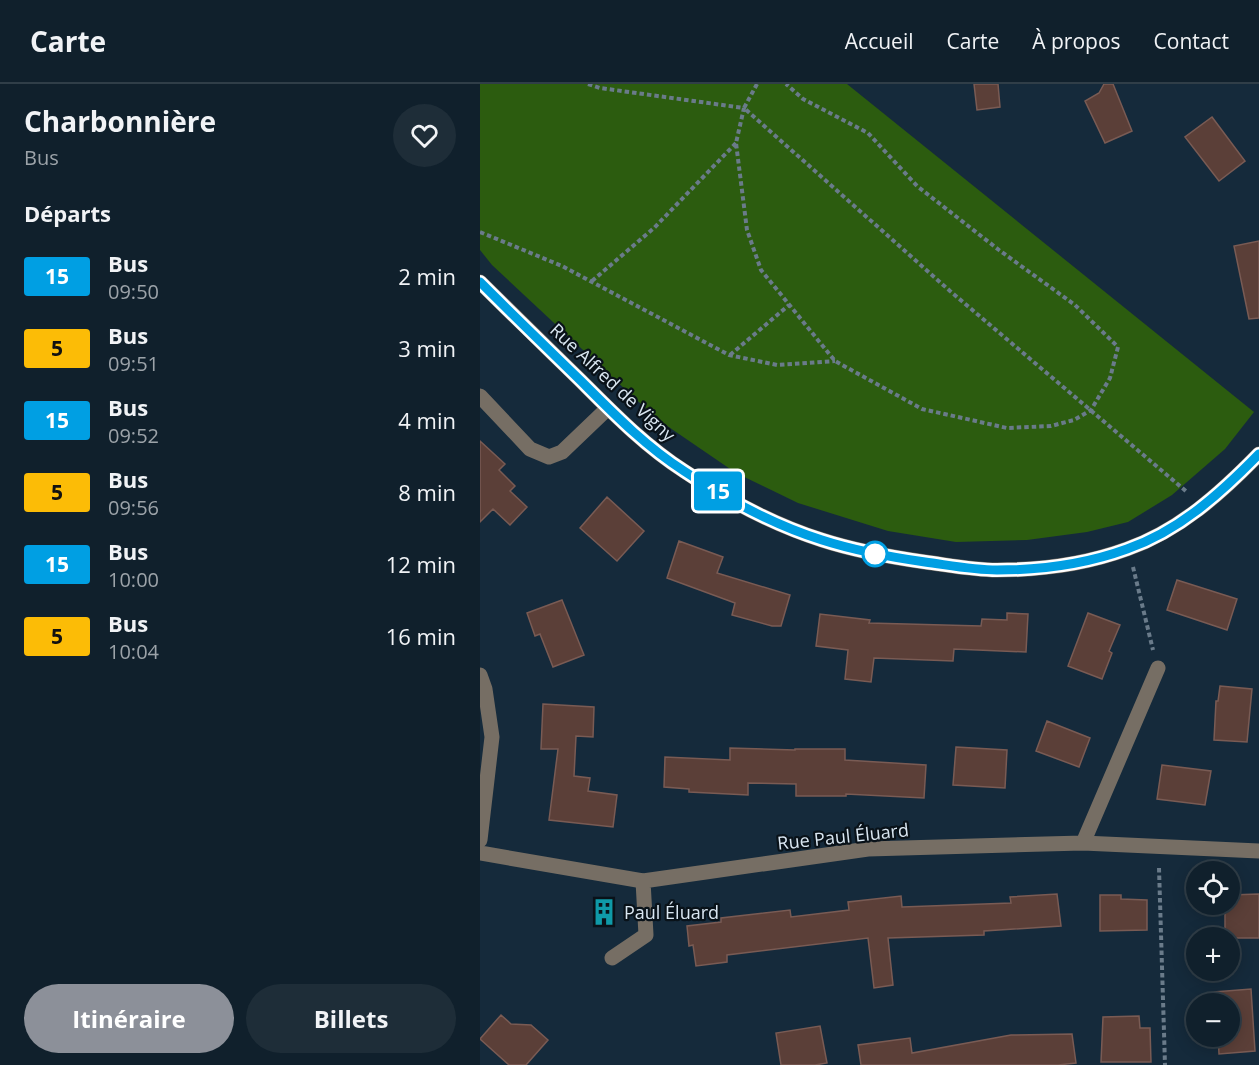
<!DOCTYPE html>
<html lang="fr">
<meta charset="utf-8">
<style>
body{margin:0;font-family:"Open Sans",sans-serif;background:#1e2d38;color:#f1f3f6;height:100vh;display:flex;flex-direction:column;font-size:22px;white-space:nowrap}
*{box-sizing:border-box;margin:0}
p{font-size:20px;color:#9ca3a9}
.icon{flex:none;width:33px;height:33px;fill:none;stroke:currentColor;stroke-width:2;stroke-linecap:round;stroke-linejoin:round}
.map{position:relative;flex:1;overflow:hidden}
.details{display:flex;flex-direction:column;background:#10202c;width:480px}
.details>*{flex:none}
.badge{padding:0 12px;border-radius:4px;font-size:21px;line-height:39px}
.fabs{position:absolute;left:706px;top:777px;display:grid;gap:12px}
.fabs a{display:grid;place-items:center;width:54px;height:54px;border-radius:50%;background:#10202c;box-shadow:0 3px 15px #0003,0 0 0 2px #303e48;font-size:30px}
.map>.badge{position:absolute;translate:-50% -50%;box-shadow:0 0 0 3px #fff}
h2{padding:0 24px;font-size:22px;line-height:54px}
.round{display:grid;place-items:center;flex:none;width:63px;height:63px;border-radius:32px;background:#1e2d38}
.summary{display:flex;align-items:center;justify-content:space-between;height:102px;padding:0 24px}
h1{font-size:28px;font-weight:700;line-height:45px}
.primary-button{display:flex;gap:12px;margin-top:auto;padding:12px 24px}
.primary-button a{flex:1;height:69px;border-radius:36px;background:#8c9099;color:#fff;font-size:24px;font-weight:700;line-height:69px;text-align:center}
.primary-button a+a{background:#1e2d38;color:#f1f3f6}
ul{padding:0;list-style:none}
li{display:flex;align-items:center;gap:18px;height:72px;padding:0 24px}
li div{flex:1}
li b{display:block;font-size:22px}
li em{font-style:normal}
li .badge{min-width:66px;font-weight:700;text-align:center}
header{display:flex;align-items:center;gap:36px;box-sizing:border-box;height:84px;padding:0 30px;background:#10202c;border-bottom:2px solid #303e48}
header strong{font-size:28px}
nav{display:flex;gap:33px;margin-inline-start:auto;font-size:21px}
main{display:flex;flex:1;min-height:0}
.map>svg:first-child{display:block}
</style>
<header>
<strong>Carte</strong>
<nav><a>Accueil</a><a>Carte</a><a>À propos</a><a>Contact</a></nav>
</header>
<main>
<section class="details">
<div class="summary"><div><h1>Charbonnière</h1><p>Bus</p></div><a class="round"><svg class="icon" aria-label="heart" viewBox="0 0 24 24"><path d="M12 20l-8-8c-3-5 5-10 8-4 3-6 11-1 8 4z"/></svg></a></div>
<h2>Départs</h2>
<ul>
<li><span class="badge" style="background:#009fe3;color:#fff">15</span><div><b>Bus</b><p>09:50</p></div><em>2 min</em></li>
<li><span class="badge" style="background:#fcbc06;color:#111">5</span><div><b>Bus</b><p>09:51</p></div><em>3 min</em></li>
<li><span class="badge" style="background:#009fe3;color:#fff">15</span><div><b>Bus</b><p>09:52</p></div><em>4 min</em></li>
<li><span class="badge" style="background:#fcbc06;color:#111">5</span><div><b>Bus</b><p>09:56</p></div><em>8 min</em></li>
<li><span class="badge" style="background:#009fe3;color:#fff">15</span><div><b>Bus</b><p>10:00</p></div><em>12 min</em></li>
<li><span class="badge" style="background:#fcbc06;color:#111">5</span><div><b>Bus</b><p>10:04</p></div><em>16 min</em></li>
</ul>
<div class="primary-button"><a>Itinéraire</a><a>Billets</a></div>
</section>
<div class="map">
<svg width="779" height="981" viewBox="0 0 779 981">
<rect width="100%" height="100%" fill="#152a3b"/>
<path fill="#2c5c0f" d="M 0,0 L 367,0 L 774,328 L 745,365 L 692,411 L 648,438 L 607,448 L 547,456 L 476,458 L 408,447 L 318,419 L 256,389 L 177,335 L 12,181 L 0,166 Z"/>
<path fill="#5b3f38" stroke="#795b54" stroke-width="1.5" d="M 494,0 L 518,0 L 520,23 L 497,26 Z
M 624,0 L 633,0 L 652,47 L 625,59 L 605,17 L 619,9 Z
M 732,33 L 765,77 L 739,97 L 705,53 Z
M 779,157 L 779,234 L 769,235 L 754,162 Z
M 0,357 L 25,380 L 19,386 L 35,402 L 30,407 L 47,423 L 30,441 L 13,425 L 0,438 Z
M 127,413 L 164,447 L 137,477 L 100,444 Z
M 199,457 L 243,473 L 237,489 L 310,511 L 301,542 L 292,542 L 252,531 L 255,519 L 187,494 Z
M 697,496 L 757,515 L 747,546 L 687,526 Z
M 82,516 L 104,571 L 73,583 L 60,550 L 55,552 L 47,529 Z
M 527,529 L 548,530 L 546,568 L 474,565 L 473,577 L 394,574 L 391,598 L 365,595 L 368,566 L 336,562 L 340,530 L 390,536 L 389,539 L 501,542 L 502,535 L 527,536 Z
M 608,529 L 640,541 L 629,567 L 632,569 L 622,595 L 588,582 Z
M 740,602 L 772,605 L 767,658 L 734,656 L 736,617 L 738,617 Z
M 63,620 L 114,623 L 113,653 L 96,652 L 94,692 L 110,694 L 108,707 L 137,711 L 133,743 L 69,736 L 78,665 L 61,665 Z
M 567,637 L 610,654 L 599,683 L 556,667 Z
M 476,663 L 527,666 L 525,704 L 473,701 Z
M 250,664 L 315,666 L 315,665 L 365,665 L 365,676 L 446,681 L 444,714 L 366,710 L 366,712 L 316,712 L 316,700 L 268,699 L 268,711 L 209,708 L 209,705 L 184,703 L 185,673 L 250,676 Z
M 682,681 L 731,687 L 725,721 L 677,715 Z
M 577,810 L 581,842 L 504,847 L 504,851 L 408,854 L 413,901 L 394,904 L 388,854 L 247,871 L 247,878 L 216,882 L 213,861 L 209,862 L 207,842 L 241,838 L 241,834 L 310,826 L 311,833 L 369,826 L 368,818 L 421,812 L 422,823 L 531,819 L 530,813 Z
M 779,810 L 779,854 L 745,854 L 745,820 L 750,820 L 750,811 Z
M 620,811 L 641,811 L 641,815 L 667,816 L 667,846 L 620,847 Z
M 771,905 L 775,967 L 739,970 L 738,952 L 750,952 L 750,920 L 735,920 L 734,908 Z
M 21,931 L 31,940 L 51,941 L 68,956 L 46,981 L 29,981 L 0,955 Z
M 659,932 L 660,944 L 670,944 L 671,978 L 621,978 L 623,933 Z
M 340,942 L 347,979 L 335,981 L 301,981 L 296,949 Z
M 592,950 L 596,979 L 578,981 L 381,981 L 378,961 L 430,954 L 432,969 L 531,951 Z"/>
<g fill="none" stroke-linecap="round" stroke-linejoin="round">
<path stroke="#6a7b8a" stroke-width="4" stroke-dasharray="4.5 3" stroke-linecap="butt" d="M 108,0 L 120,4 L 264,24 L 256,59 L 267,146 L 281,186 L 355,277 L 442,325 L 527,344 L 571,342 L 594,336 L 611,326 L 630,294 L 638,263 L 595,221 L 519,166 L 437,102 L 388,49 L 323,15 L 306,0
M 277,0 L 264,24 L 470,207 L 707,408
M 0,148 L 82,182 L 249,271 L 297,281 L 355,277
M 112,197 L 174,144 L 256,59
M 250,271 L 309,221
M 653,483 L 673,566
M 679,784 L 685,981"/>
<path stroke="#766e64" stroke-width="15" d="M 0,198 C 34,231 67,264 101,297 C 133,329 165,362 204,387 C 246,415 294,441 342,456 C 376,467 410,473 445,478 C 468,481 493,486 517,486 C 561,486 606,480 647,465 C 699,447 741,409 779,370
M 0,312 L 50,365 L 69,373 L 82,368 L 128,324
M 0,591 L 5,605 L 12,653 L 0,756
M 603,759 L 678,584
M 0,769 L 163,797 L 388,765 L 603,759 L 779,767
M 132,874 L 166,851 L 163,797"/>
</g>
<g fill="none" stroke-linecap="round" stroke-linejoin="round">
<defs>
<path id="line" d="M 0,198 C 33,231 67,264 101,297 C 133,329 165,362 204,387 C 246,415 294,441 342,456 C 376,467 410,473 445,478 C 468,481 493,486 517,486 C 561,486 606,480 647,465 C 699,447 741,409 779,370"/>
</defs>
<use href="#line" stroke="#fff" stroke-width="14"/>
<use href="#line" stroke="#009fe3" stroke-width="9"/>
</g>
<defs>
<symbol id="building-bare" viewBox="-9 -9 18 18"><path d="M-4-6H4V6H1V3H-1V6H-4ZM-2.5-4.3h1.7v1.8h-1.7ZM.8-4.3h1.7v1.8H.8ZM-2.5-1h1.7V.8h-1.7ZM.8-1h1.7V.8H.8Z" fill="#0f9aa8" stroke="#091219" stroke-width="2.5" paint-order="stroke"/></symbol>
</defs>
<g fill-rule="evenodd">
<use href="#building-bare" x="105" y="809" width="38" height="38"/>
</g>
<circle fill="#fff" stroke="#009fe3" stroke-width="3" cx="395" cy="470" r="12"/>
<g text-anchor="middle" dominant-baseline="central" stroke-width="4.5" stroke-linejoin="round" paint-order="stroke">
<g font-size="18" fill="#dae7f2" stroke="#091219">
<text transform="translate(133 298) rotate(43)">Rue Alfred de Vigny</text>
<text transform="translate(363 752) rotate(-6)">Rue Paul Éluard</text>
</g>
<g font-size="18" fill="#dae7f2" stroke="#091219" text-anchor="start">
<text x="144" y="828">Paul Éluard</text>
</g>
</g>
</svg>
<div class="fabs">
<a><svg class="icon" aria-label="locate" viewBox="0 0 24 24"><circle cx="12" cy="12" r="6"/><path d="M12 2v4M12 18v4M2 12h4M18 12h4"/></svg></a>
<a>+</a>
<a>−</a>
</div>
<b class="badge" style="left:238px;top:407px;background:#009fe3;color:#fff">15</b>
</div>
</main>
